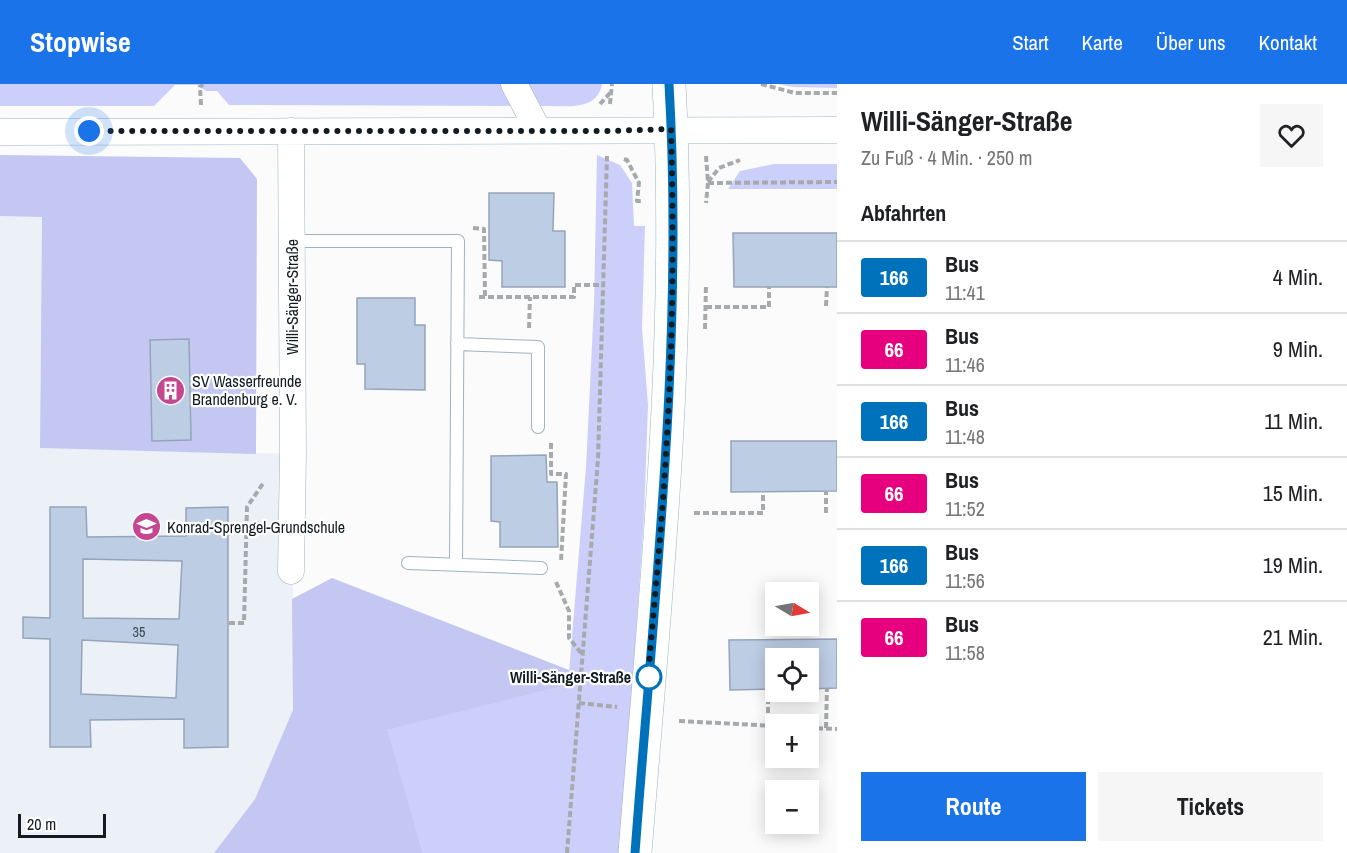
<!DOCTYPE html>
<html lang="de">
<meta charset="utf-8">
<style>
body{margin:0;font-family:"Archivo Narrow",sans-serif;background:#f6f6f6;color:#202124;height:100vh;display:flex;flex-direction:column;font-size:22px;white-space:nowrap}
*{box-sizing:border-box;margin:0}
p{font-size:20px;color:#757577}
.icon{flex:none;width:33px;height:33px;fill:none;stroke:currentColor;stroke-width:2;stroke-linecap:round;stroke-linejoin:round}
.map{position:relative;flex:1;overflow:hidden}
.side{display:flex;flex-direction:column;background:#fff;width:510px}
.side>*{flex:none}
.badge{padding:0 12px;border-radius:4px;font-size:21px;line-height:39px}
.needle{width:39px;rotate:100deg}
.controls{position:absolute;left:765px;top:498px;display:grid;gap:12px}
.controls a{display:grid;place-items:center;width:54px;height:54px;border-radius:0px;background:#fff;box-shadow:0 3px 15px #0003;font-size:30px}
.scale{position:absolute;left:18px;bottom:15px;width:88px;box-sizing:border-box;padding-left:6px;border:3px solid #111b21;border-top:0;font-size:16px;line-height:21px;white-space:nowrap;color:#111b21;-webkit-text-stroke:4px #fff;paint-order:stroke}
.you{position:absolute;width:30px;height:30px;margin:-15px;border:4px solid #fff;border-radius:50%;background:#1a73e8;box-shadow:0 0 0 9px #1a73e833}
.map>.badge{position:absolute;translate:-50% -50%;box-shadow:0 0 0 3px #fff}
h2{padding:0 24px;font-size:22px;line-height:54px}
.round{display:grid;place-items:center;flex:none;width:63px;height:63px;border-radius:0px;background:#f6f6f6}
.summary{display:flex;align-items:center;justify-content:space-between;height:102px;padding:0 24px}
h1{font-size:28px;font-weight:700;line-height:45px}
.primary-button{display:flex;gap:12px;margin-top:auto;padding:12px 24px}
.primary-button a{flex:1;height:69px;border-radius:0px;background:#1a73e8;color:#fff;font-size:24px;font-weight:700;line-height:69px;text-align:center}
.primary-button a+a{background:#f6f6f6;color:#202124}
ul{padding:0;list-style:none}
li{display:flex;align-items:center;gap:18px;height:72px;padding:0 24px;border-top:2px solid #e0e0e0}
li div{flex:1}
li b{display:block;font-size:22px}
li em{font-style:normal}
li .badge{min-width:66px;font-weight:700;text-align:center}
header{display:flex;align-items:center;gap:36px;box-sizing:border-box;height:84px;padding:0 30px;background:#1a73e8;color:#fff}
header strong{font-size:28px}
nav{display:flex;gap:33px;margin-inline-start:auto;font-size:21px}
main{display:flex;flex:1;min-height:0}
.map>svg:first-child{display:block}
</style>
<header>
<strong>Stopwise</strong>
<nav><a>Start</a><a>Karte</a><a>Über uns</a><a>Kontakt</a></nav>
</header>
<main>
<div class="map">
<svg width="837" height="769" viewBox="0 0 837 769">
<rect width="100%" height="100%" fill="#fbfbfb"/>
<path fill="#ebf1f6" d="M 0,132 L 42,132 L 40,364 L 293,370 L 293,626 L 255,715 L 214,769 L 0,769 Z"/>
<path fill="#cbcffa" d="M 0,0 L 505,0 L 512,22 L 229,21 L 217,7 L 206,7 L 197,1 L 175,1 L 154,22 L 0,22 Z
M 527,0 L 602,0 C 597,29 563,21 540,22 Z
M 778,0 L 837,0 L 837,4 L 793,3 Z
M 597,71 L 620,81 L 632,99 L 634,142 L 645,142 L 642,244 L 648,321 L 644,433 L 621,769 L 423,769 L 386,646 L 568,601 L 586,383 L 594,220 Z
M 774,80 L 837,80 L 837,105 L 728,105 L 740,87 Z"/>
<path fill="#c3c7f2" d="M 0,71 L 240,74 L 257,95 L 256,370 L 40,364 L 42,133 L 0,132 Z
M 332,494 L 569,586 L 568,601 L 387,646 L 423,769 L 214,769 L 255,715 L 293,626 L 292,515 Z"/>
<path fill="#bdcde4" stroke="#95a4bb" stroke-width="1.5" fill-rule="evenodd" d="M 489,109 L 554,109 L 553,147 L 565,147 L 565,203 L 502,203 L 502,177 L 489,176 Z
M 733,149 L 837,149 L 837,203 L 734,203 Z
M 357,214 L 415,214 L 415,241 L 425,241 L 425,306 L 365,305 L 365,280 L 357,280 Z
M 189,255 L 191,356 L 152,357 L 150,256 Z
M 731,357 L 837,357 L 837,407 L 731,408 Z
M 546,371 L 547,398 L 557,398 L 558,463 L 500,463 L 500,438 L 491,437 L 491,372 Z
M 50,423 L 86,423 L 87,453 L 186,452 L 186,424 L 228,423 L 228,663 L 184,664 L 184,635 L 90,636 L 91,663 L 50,663 L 50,555 L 23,554 L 23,533 L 50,534 ZM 83,475 L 182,477 L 179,535 L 83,534 ZM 82,556 L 178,561 L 176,614 L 81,610 Z
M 837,555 L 837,604 L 808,605 L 808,574 L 776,574 L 776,605 L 730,606 L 729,556 Z"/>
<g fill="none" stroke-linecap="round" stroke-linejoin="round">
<defs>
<path id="lane" d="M 292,157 L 458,157 L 456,480
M 457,260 L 538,263 L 538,343
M 408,479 L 541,484"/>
<path id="street" d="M 514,0 L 538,46
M 291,47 L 293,370 L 291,487
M 0,48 L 837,46"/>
<path id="secondary" d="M 635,769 C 655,513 683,257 669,0"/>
</defs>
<use href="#lane" stroke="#9ab4c5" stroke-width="14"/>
<use href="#street" stroke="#9ab4c5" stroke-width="27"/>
<use href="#secondary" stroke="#9ab4c5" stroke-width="34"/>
<path stroke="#a6aaac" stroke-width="4" stroke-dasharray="6 3" stroke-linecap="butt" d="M 761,0 L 795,9 L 837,9
M 600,20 L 611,8
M 610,20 L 612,0
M 201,21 L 200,3 L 203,0
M 706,72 L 708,99 L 706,119
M 624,75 L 627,76 L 639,99 L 637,117 L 643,117
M 708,98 L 719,84 L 740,76
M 708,99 L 837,98
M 473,144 L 484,145 L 485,212
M 479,213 L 574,213 L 574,201 L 603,201
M 826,222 L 827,203
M 706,223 L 769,223 L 769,203
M 529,244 L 530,213
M 705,245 L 706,201
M 551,359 L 551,390 L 566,390 L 561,477
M 694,429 L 763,429 L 763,407
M 826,429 L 826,407
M 556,498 L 569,527 L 569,554 L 582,570
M 229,539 L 244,539 L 247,423 L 264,398
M 768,605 L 768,642 L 776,651
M 579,619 L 617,623
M 679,637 L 776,642
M 808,644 L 837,645
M 826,644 L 827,604
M 794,674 L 796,676
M 567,769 L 598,375 L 607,72"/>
<use href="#lane" stroke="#fff" stroke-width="12"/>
<use href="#street" stroke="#fff" stroke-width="26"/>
<use href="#secondary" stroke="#fff" stroke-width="33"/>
</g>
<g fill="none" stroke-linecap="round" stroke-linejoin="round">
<defs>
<path id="line" d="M 635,769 C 654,513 684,257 669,0"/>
</defs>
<use href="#line" stroke="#fff" stroke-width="14"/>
<use href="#line" stroke="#0072bc" stroke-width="9"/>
<path stroke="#111b21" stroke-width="6" stroke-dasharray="0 10.8" d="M 89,47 L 608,47 L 671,45 C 674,153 673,261 666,368 C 662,443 654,519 648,594 L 649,593"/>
</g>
<defs>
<symbol id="building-disc" viewBox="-11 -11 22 22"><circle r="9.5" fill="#c54691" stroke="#fff"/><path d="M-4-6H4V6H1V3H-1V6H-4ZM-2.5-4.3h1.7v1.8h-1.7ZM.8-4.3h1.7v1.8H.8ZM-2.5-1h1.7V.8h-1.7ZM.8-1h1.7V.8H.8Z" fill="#fff"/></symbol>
<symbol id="school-disc" viewBox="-11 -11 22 22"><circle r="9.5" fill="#c54691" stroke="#fff"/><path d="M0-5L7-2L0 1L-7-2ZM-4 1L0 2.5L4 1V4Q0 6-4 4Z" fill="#fff"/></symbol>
</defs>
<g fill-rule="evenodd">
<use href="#building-disc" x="154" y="290" width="33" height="33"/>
<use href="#school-disc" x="130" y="426" width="33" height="33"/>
</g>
<circle fill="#fff" stroke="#0072bc" stroke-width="3" cx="649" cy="593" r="12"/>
<g text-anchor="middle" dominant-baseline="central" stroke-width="4.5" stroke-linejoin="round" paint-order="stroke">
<g font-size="14" fill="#3c4852">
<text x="139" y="548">35</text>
</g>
<g font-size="16" fill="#111b21" stroke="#fff">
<text transform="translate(292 213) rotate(-90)">Willi-Sänger-Straße</text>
</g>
<g font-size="16" fill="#111b21" stroke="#fff" text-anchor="start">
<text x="192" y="297">SV Wasserfreunde<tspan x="192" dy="18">Brandenburg e. V.</tspan></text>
<text x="167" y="443">Konrad-Sprengel-Grundschule</text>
</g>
<g font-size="16" font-weight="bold" fill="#111b21" stroke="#fff" text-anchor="end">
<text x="631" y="593">Willi-Sänger-Straße</text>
</g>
</g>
</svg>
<div class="controls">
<a><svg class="needle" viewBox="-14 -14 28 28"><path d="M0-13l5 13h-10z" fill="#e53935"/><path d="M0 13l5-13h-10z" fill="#757577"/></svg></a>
<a><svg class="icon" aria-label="locate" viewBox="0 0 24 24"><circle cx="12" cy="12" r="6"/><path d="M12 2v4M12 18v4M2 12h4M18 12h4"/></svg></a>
<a>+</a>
<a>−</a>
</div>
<div class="scale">20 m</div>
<div class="you" style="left:89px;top:47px"></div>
</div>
<section class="side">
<div class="summary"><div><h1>Willi-Sänger-Straße</h1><p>Zu Fuß · 4 Min. · 250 m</p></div><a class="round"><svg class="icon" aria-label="heart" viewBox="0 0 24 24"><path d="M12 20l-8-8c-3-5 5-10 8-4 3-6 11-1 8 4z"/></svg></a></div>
<h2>Abfahrten</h2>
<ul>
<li><span class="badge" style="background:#0072bc;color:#fff">166</span><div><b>Bus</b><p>11:41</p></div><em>4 Min.</em></li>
<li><span class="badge" style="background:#e6007e;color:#fff">66</span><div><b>Bus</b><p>11:46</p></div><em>9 Min.</em></li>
<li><span class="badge" style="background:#0072bc;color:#fff">166</span><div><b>Bus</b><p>11:48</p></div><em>11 Min.</em></li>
<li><span class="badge" style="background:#e6007e;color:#fff">66</span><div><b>Bus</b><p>11:52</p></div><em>15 Min.</em></li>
<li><span class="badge" style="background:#0072bc;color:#fff">166</span><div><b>Bus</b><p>11:56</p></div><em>19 Min.</em></li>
<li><span class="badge" style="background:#e6007e;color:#fff">66</span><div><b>Bus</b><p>11:58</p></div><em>21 Min.</em></li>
</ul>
<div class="primary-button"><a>Route</a><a>Tickets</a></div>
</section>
</main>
